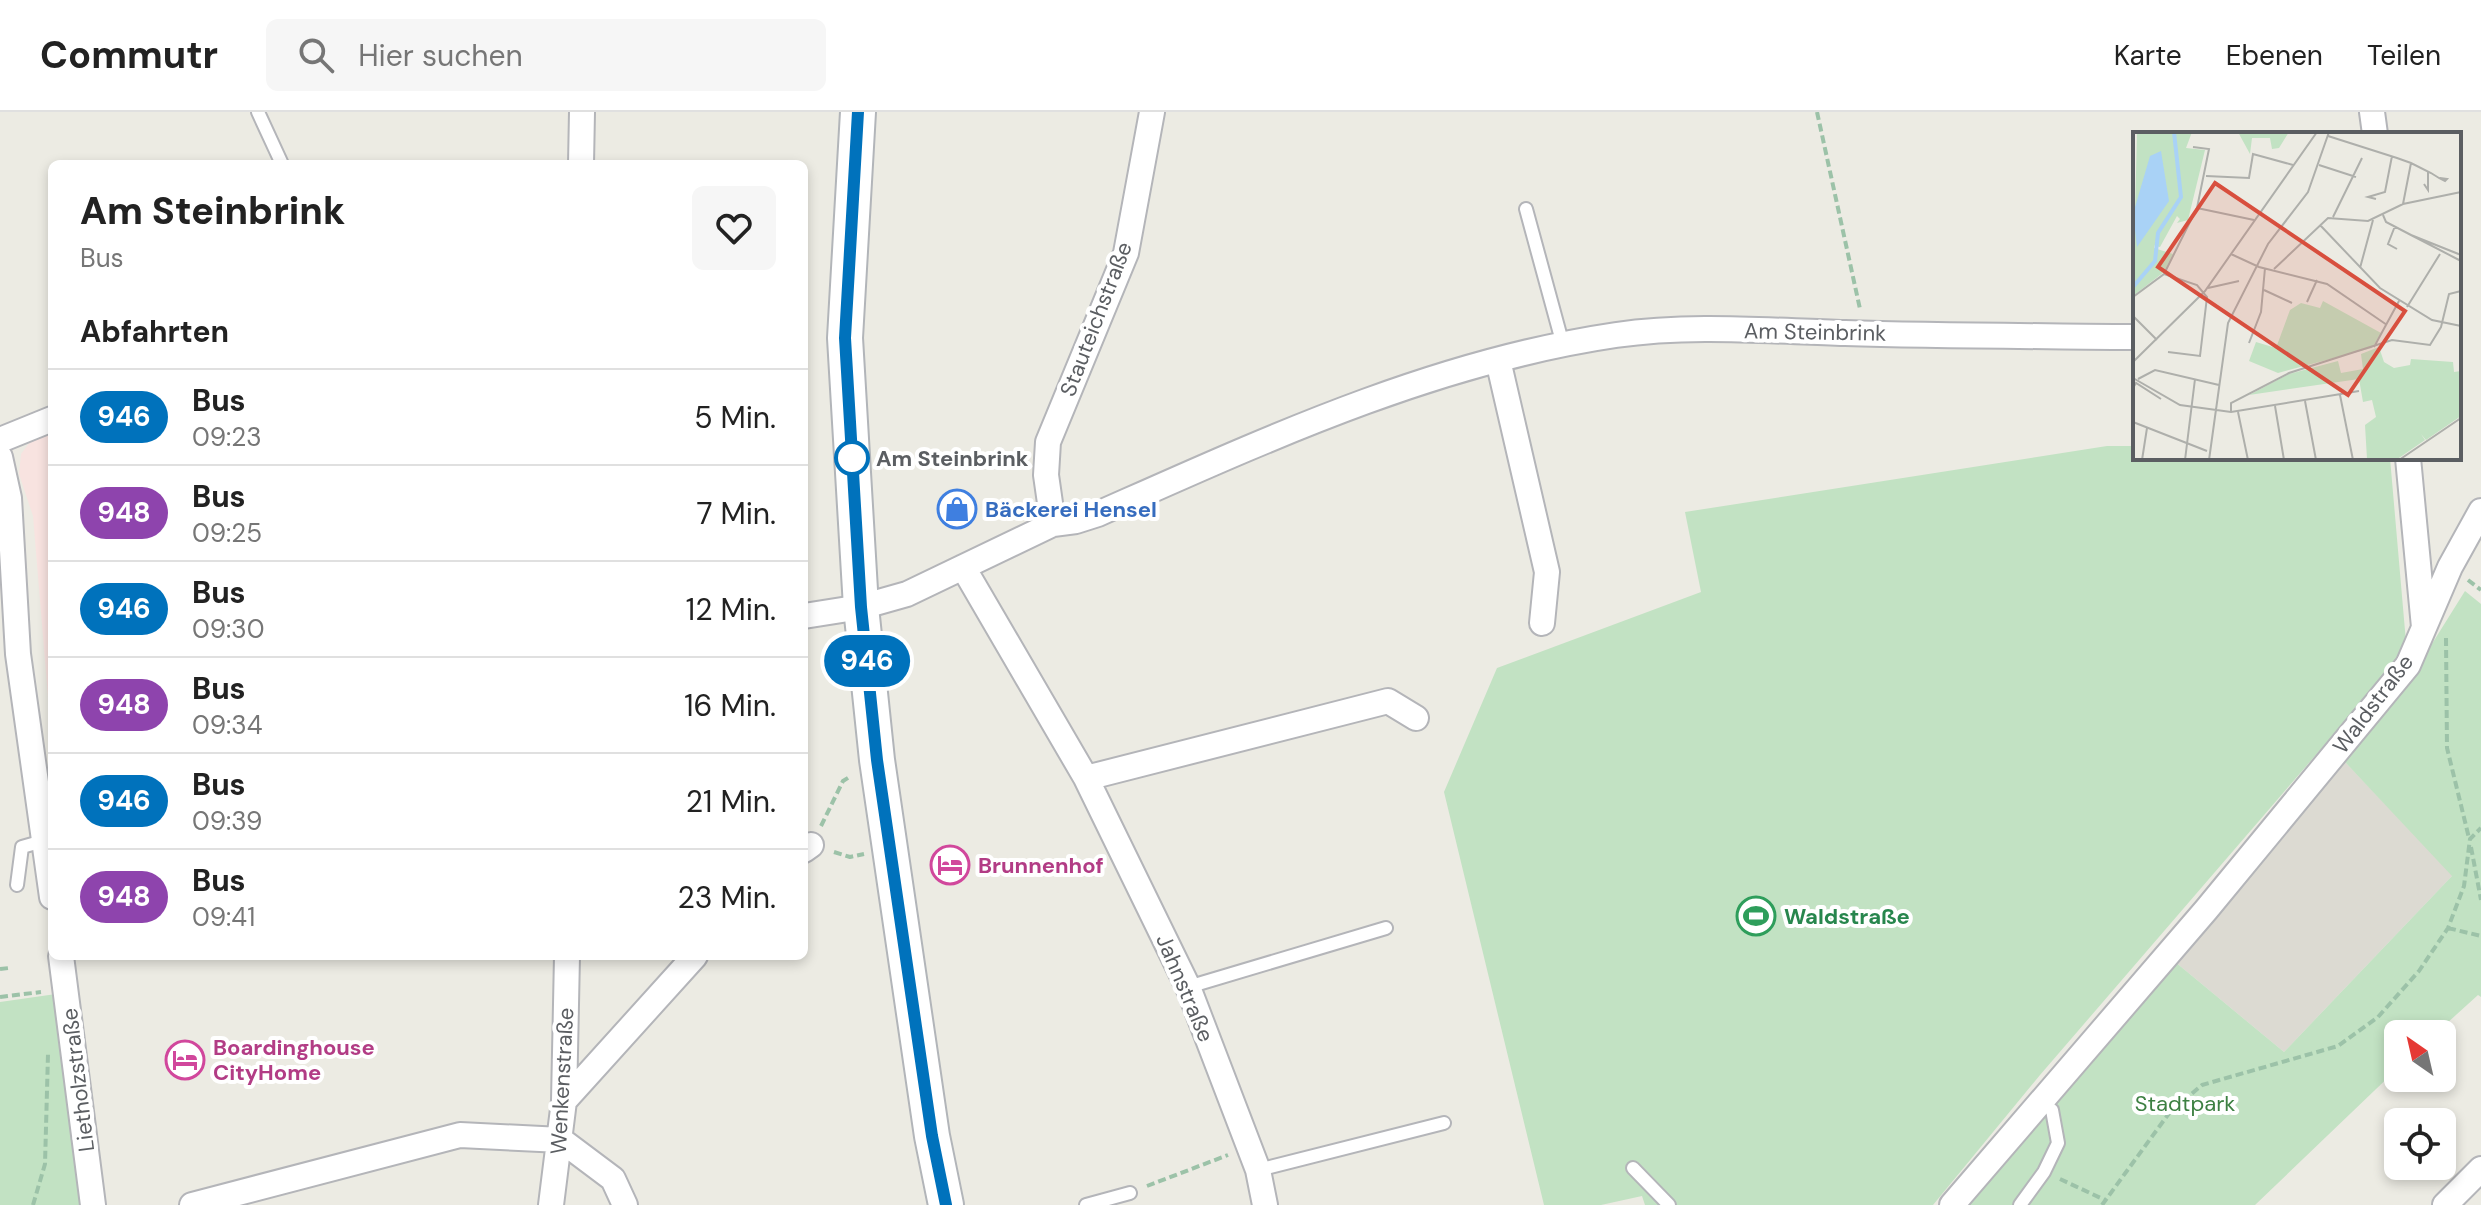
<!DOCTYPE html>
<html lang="de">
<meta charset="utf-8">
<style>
body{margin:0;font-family:"DM Sans",sans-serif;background:#f6f6f6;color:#222;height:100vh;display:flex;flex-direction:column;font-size:30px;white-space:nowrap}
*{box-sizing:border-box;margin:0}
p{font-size:26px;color:#767676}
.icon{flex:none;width:44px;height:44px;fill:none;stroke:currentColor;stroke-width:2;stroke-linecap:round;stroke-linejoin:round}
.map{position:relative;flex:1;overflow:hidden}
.side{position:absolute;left:48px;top:48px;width:760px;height:800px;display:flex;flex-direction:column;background:#fff;border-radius:12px;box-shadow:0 4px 12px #0003}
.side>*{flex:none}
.badge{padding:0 16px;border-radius:26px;font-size:28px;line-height:52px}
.needle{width:52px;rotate:326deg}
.fabs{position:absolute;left:2384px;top:908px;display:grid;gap:16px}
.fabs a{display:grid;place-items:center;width:72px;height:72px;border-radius:12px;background:#fff;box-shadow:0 4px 12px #0003;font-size:40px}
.map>.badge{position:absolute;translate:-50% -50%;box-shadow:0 0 0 4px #fff}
h2{padding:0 32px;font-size:30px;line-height:72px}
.round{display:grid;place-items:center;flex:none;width:84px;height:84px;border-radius:12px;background:#f6f6f6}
.head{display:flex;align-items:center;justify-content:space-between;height:136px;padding:0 32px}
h1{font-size:38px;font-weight:800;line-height:60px}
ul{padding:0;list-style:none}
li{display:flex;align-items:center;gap:24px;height:96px;padding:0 32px;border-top:2px solid #e0e0e0}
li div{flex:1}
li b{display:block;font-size:30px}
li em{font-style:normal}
li .badge{min-width:88px;font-weight:700;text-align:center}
header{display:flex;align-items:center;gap:48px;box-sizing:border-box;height:112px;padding:0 40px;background:#fff;border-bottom:2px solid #e0e0e0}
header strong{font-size:38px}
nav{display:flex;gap:44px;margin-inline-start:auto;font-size:28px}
.search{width:560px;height:72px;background:#f6f6f6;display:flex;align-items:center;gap:20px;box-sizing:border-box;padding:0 28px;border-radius:12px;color:#767676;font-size:30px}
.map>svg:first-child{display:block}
</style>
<header>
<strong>Commutr</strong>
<div class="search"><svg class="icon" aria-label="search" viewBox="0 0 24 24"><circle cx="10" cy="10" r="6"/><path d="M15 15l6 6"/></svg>Hier suchen</div>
<nav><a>Karte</a><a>Ebenen</a><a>Teilen</a></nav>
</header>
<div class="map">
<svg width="2481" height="1093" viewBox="0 0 2481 1093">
<rect width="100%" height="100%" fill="#ecebe3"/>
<path fill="#dcdad2" d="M 2345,650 L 2453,763 L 2284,940 L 2174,849 Z"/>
<path fill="#f8e3e0" d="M 52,321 L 52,633 L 33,404 L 19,362 L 21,342 L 30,330 Z"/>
<path fill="#c2e2c3" d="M 2107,334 L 2135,334 L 2135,346 L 2390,346 L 2406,530 L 2389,558 L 2040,963 L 1933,1093 L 1645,1093 L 1642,1084 L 1601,1093 L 1544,1093 L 1444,680 L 1497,556 L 1701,480 L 1685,400 Z
M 2465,479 L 2481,492 L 2481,885 L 2478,883 L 2435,922 L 2398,922 L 2398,956 L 2255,1093 L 1964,1093 L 2174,849 L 2284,940 L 2452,764 L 2345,650 L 2415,559 Z
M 56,882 L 87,1093 L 0,1093 L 0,890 Z"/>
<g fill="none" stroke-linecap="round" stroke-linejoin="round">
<defs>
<path id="service" d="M 258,0 L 282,52
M 1526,97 L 1563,233
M 17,773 L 22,735 L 43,729
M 1188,875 L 1386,816
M 1633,1056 L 1669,1093
M 1258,1058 L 1444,1011
M 1086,1093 L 1130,1081
M 2020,1093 L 2044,1060 L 2058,1031 L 2052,998 L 2041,991"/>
<path id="minor" d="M 2372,0 L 2375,22
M 581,52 L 582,0
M 1498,248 L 1547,460 L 1542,511
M 0,328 L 52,307
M 0,345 L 9,386 L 18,542 L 52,785
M 2408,346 L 2424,515
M 1053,412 L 1046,363 L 1048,330 L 1126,141 L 1152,0
M 963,455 L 1086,666 L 1188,875 L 1258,1058 L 1265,1093
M 804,504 L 861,495 L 907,482 L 1053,412 L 1076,409 L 1098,402 C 1265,328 1433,250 1616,223 C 1691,212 1769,219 1845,221 C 1942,224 2038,224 2135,225
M 1086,666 L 1388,589 L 1416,606
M 804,738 L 811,733
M 61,844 L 93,1093
M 564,989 L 695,844
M 192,1093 L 460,1023 L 561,1028 L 613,1067 L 625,1093
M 551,1093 L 564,989 L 567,844
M 1952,1093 L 2206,798 L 2408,553 L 2450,455 L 2481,399
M 2445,1093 L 2481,1057"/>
<path id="secondary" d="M 858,0 L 845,226 L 861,495 L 877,648 L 932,1024 L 946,1093"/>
</defs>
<use href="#service" stroke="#b4b5b9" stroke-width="16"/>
<use href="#minor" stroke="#b4b5b9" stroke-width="28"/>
<use href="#secondary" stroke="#b2b5b9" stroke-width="38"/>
<path stroke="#9cc2a8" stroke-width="4" stroke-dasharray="8 4" stroke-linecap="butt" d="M 1817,0 L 1860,197
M 2468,468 L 2481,478
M 2446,526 L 2447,636 L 2469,726
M 821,714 L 843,669 L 851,664
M 2471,735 L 2481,788
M 834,740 L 850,745 L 864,742
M 2448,816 L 2481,824
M 0,857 L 9,856
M 0,885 L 41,880
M 2060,1067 L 2105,1088
M 1147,1074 L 1228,1043
M 33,1093 L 45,1052 L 48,942
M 2102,1093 L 2170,1000 L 2202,973 L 2338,934 L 2378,905 L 2419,859 L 2448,816 L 2464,774 L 2470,727 L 2481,716"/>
<use href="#service" stroke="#fff" stroke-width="12"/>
<use href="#minor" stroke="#fff" stroke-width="24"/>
<use href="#secondary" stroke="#fff" stroke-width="34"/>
</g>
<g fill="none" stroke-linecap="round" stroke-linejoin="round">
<defs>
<path id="line" d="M 858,0 L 845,226 L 861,495 L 877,648 L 932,1024 L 946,1093"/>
</defs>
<use href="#line" stroke="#fff" stroke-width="18"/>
<use href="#line" stroke="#0072bc" stroke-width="12"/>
</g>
<defs>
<symbol id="shop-ring" viewBox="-11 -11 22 22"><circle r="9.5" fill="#fff" stroke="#3f7fe0" stroke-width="1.5"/><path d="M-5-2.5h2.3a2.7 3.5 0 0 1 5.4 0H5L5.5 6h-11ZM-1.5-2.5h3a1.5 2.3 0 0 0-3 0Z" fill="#3f7fe0"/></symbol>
<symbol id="hotel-ring" viewBox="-11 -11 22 22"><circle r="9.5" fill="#fff" stroke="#d1479c" stroke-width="1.5"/><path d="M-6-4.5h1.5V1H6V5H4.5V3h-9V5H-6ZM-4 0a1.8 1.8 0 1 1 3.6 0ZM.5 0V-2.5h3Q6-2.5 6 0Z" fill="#d1479c"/></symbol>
<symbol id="stadium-ring" viewBox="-11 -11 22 22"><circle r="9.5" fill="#fff" stroke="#2e9e5b" stroke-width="1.5"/><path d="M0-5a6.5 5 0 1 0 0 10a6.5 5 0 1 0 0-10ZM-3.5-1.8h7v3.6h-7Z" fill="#2e9e5b"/></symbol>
</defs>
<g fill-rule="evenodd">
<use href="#shop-ring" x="935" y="375" width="44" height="44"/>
<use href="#hotel-ring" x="928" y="731" width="44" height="44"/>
<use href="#stadium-ring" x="1734" y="782" width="44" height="44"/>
<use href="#hotel-ring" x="163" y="926" width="44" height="44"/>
</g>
<circle fill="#fff" stroke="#0072bc" stroke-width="4" cx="852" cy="346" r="16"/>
<g text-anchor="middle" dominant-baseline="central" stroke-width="8" stroke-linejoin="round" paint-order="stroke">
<g font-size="22" fill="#5b5e62" stroke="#fff">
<text transform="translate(1096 207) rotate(-69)">Stauteichstraße</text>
<text transform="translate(1815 220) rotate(1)">Am Steinbrink</text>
<text transform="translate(2373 592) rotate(-53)">Waldstraße</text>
<text transform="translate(1185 876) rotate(67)">Jahnstraße</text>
<text transform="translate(78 968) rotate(-97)">Lietholzstraße</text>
<text transform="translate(562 969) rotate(-87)">Wenkenstraße</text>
</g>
<g font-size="22" font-weight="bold" fill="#5b5e62" stroke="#fff" text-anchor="start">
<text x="876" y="346">Am Steinbrink</text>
</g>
<g font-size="22" font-weight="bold" fill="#366cbe" stroke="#fff" text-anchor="start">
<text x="985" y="397">Bäckerei Hensel</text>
</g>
<g font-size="22" font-weight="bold" fill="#b23c85" stroke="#fff" text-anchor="start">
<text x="978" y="753">Brunnenhof</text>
<text x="213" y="935">Boardinghouse<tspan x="213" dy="25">CityHome</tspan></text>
</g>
<g font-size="22" font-weight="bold" fill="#27864d" stroke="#fff" text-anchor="start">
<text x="1784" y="804">Waldstraße</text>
</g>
<g font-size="22" fill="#3d8042" stroke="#fff">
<text x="2185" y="991">Stadtpark</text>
</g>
</g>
<g transform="translate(2133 20)">
<rect width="328" height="328" fill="#ecebe3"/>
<path d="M 4,0 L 59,0 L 53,16 L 72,18 L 55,88 L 44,91 L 47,87 L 44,84 L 27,115 L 22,114 L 28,95 L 25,101 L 21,116 L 40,122 L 31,140 L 0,164 ZM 105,0 L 156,0 L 146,16 L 139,17 L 137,6 L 119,6 L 117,22 ZM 190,169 L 248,201 L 239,216 L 145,241 L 116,229 L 123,210 L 143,216 L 157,178 L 168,171 L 187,176 ZM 246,215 L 251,230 L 261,236 L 277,233 L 278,227 L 320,230 L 321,240 L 328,239 L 328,284 L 293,308 L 288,302 L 292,308 L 263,328 L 234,327 L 232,293 L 243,285 L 239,268 L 230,270 L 226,247 L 116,263 L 156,242 L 205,229 L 208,241 L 230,237 L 228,222 Z" fill="#c2e2c3"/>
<path d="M 28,19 L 36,69 L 4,115 L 0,82 L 17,24 Z" fill="#a9d2f6"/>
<path fill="none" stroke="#a9d2f6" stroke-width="4" d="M 0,155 L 22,129 L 25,101 L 48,65 L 41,0"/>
<path fill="none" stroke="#aeafab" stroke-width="2" d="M 195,4 L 264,26 L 278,31 L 298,41 L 306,46 L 312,49 L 314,47 L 307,46M 186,33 L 223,45M 73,44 L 116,46 L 120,22 L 160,33M 291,52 L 295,58 L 295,39M 243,67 L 235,65 L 252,60 L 259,24M 270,72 L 278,31M 64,76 L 121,88M 250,83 L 253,90 L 278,103M 200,85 L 229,26M 187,93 L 247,156 L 299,188 L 328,194M 262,94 L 255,112 L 264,117M 98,122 L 126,135 L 194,152 L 254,193M 328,123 L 278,103 L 328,129M 227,136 L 240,88M 141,137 L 195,86 L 235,89 L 270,72 L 328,60M 31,142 L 64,153 L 74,165 L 67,224 L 35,220M 75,156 L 106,149M 131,158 L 159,171M 0,165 L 31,142 L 64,76 L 76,17 L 60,15M 174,170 L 184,148M 274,175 L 307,122M 0,184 L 24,208M 116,211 L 128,180 L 132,136M 241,215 L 266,169M 0,230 L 72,159 L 184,0M 0,246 L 47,273 L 98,280 L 226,259M 5,247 L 22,238 L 86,253M 0,256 L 3,251 L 28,267M 207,263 L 220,328M 172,269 L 183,328M 142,274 L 151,328M 98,280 L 98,271 L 156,241 L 259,208 L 297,213 L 308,195 L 316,162 L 328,159M 105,280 L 115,328M 0,290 L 74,319M 9,328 L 14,296M 52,328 L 62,247M 76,328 L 95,191 L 135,112 L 175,60 L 196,0M 266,328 L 328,286"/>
<path fill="#d84f3e" fill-opacity="0.15" stroke="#d84f3e" stroke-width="4" d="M 82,51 L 272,179 L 215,263 L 25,135 Z"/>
<rect width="328" height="328" fill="none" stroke="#5b5e62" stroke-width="4"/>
</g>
</svg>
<div class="fabs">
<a><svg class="needle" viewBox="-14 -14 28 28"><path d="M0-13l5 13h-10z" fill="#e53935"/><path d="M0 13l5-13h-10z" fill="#767676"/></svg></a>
<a><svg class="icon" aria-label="locate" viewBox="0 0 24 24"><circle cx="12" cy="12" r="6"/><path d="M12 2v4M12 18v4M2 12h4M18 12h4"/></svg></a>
</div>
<b class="badge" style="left:867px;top:549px;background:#0072bc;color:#fff">946</b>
<section class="side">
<div class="head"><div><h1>Am Steinbrink</h1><p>Bus</p></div><a class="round"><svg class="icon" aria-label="heart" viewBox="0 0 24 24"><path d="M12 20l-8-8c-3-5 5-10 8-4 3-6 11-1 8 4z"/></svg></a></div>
<h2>Abfahrten</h2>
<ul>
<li><span class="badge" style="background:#0072bc;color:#fff">946</span><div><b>Bus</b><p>09:23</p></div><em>5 Min.</em></li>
<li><span class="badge" style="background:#8e44ad;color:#fff">948</span><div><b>Bus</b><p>09:25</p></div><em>7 Min.</em></li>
<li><span class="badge" style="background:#0072bc;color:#fff">946</span><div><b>Bus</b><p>09:30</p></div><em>12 Min.</em></li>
<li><span class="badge" style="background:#8e44ad;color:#fff">948</span><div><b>Bus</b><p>09:34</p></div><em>16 Min.</em></li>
<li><span class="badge" style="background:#0072bc;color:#fff">946</span><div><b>Bus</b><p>09:39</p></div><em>21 Min.</em></li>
<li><span class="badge" style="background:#8e44ad;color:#fff">948</span><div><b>Bus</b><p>09:41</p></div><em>23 Min.</em></li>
</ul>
</section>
</div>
